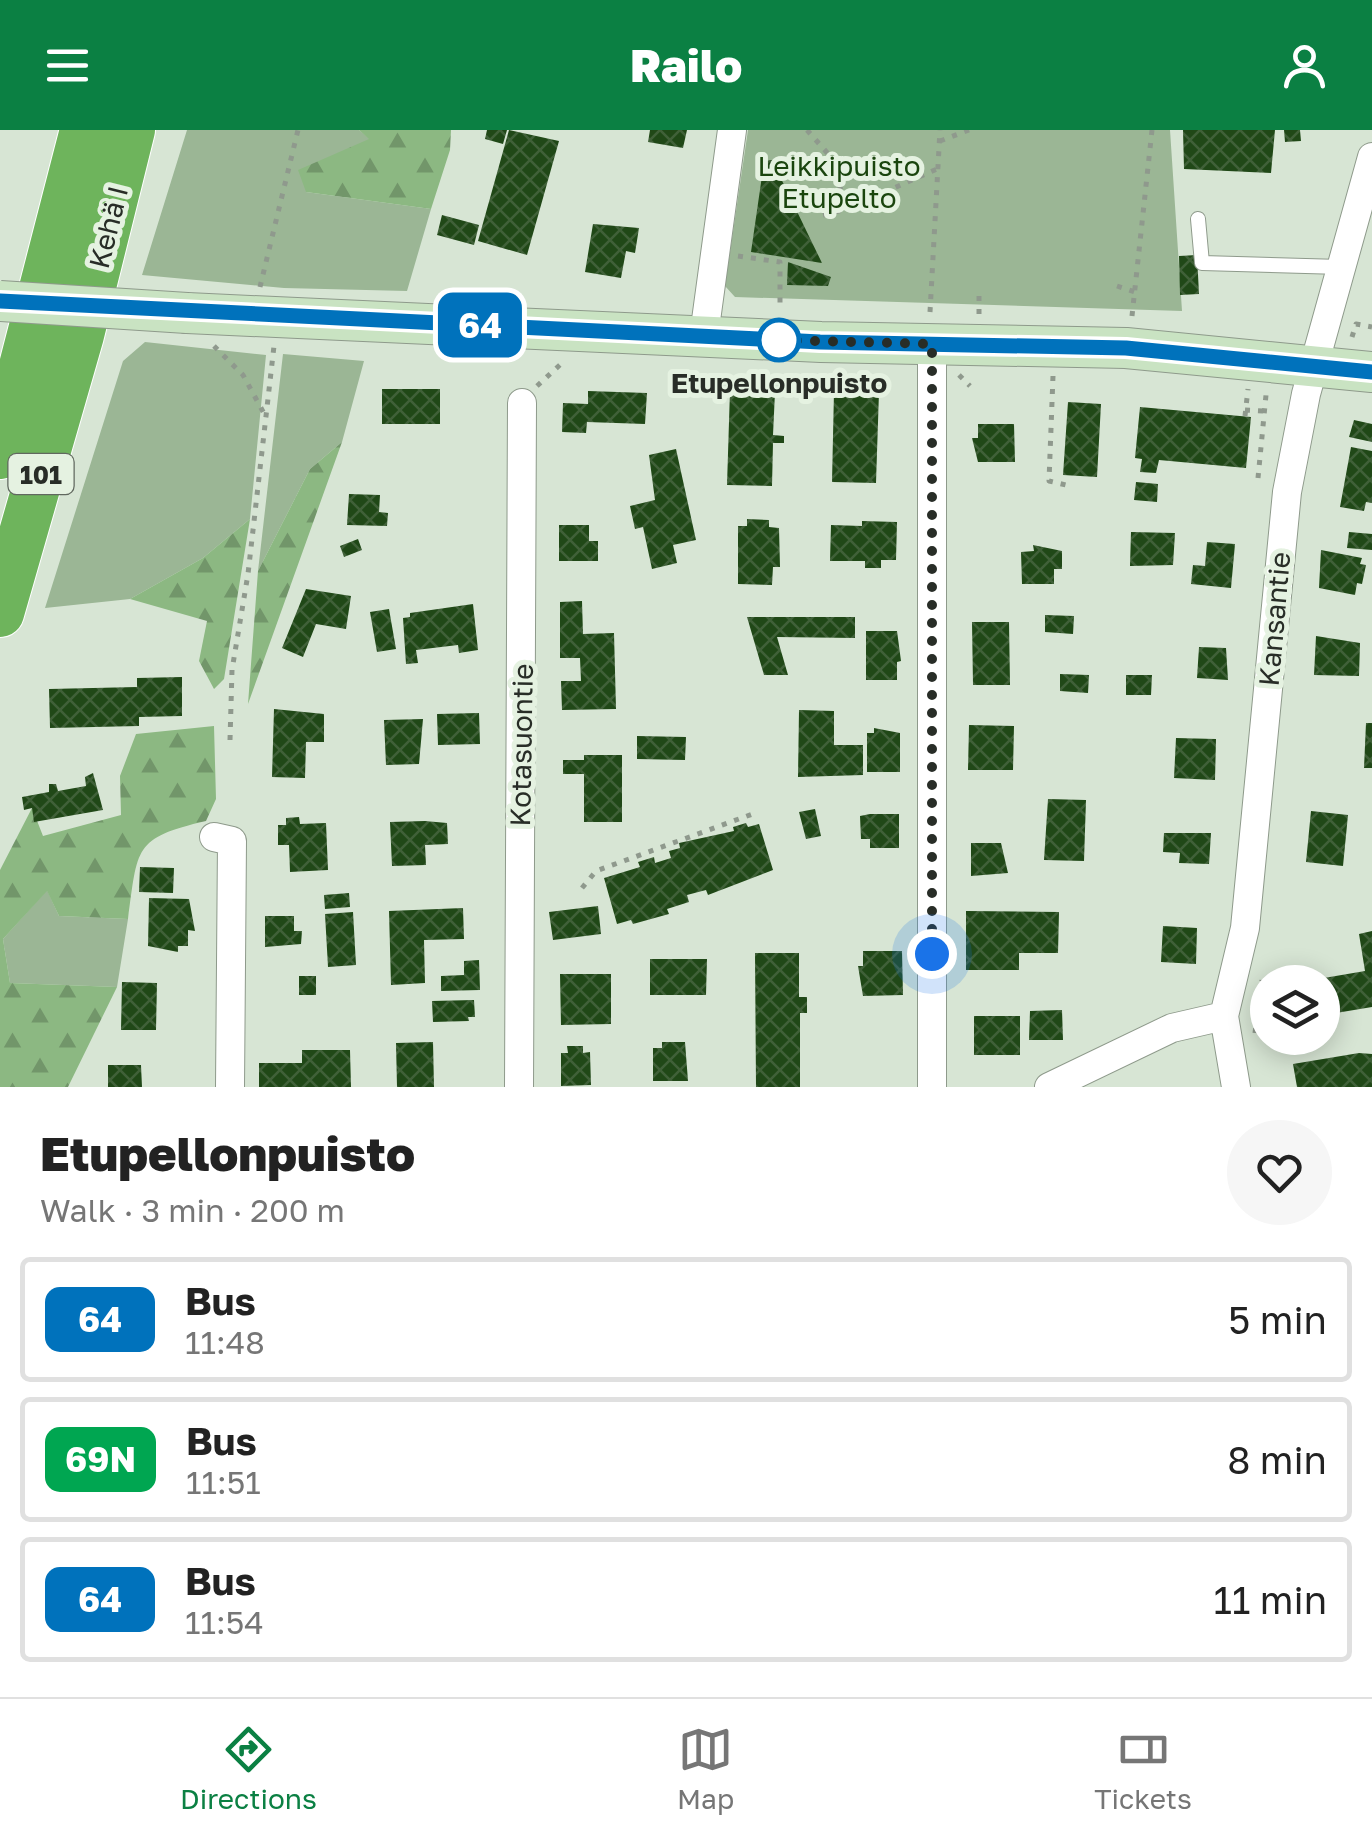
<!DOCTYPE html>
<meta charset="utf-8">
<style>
body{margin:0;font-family:"Golos Text",sans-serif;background:#f6f6f6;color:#222;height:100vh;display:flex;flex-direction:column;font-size:38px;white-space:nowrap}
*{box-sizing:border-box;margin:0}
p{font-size:32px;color:#767676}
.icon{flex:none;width:55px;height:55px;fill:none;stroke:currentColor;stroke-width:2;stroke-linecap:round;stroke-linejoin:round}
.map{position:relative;height:957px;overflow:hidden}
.sheet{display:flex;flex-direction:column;background:#fff;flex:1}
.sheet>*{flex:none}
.badge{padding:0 20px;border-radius:15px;font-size:35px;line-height:65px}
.buttons{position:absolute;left:1250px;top:835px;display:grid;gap:20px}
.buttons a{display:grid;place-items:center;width:90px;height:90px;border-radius:50%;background:#fff;box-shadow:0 5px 25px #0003;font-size:50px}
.you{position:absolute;width:50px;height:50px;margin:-25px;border:8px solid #fff;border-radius:50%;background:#1a73e8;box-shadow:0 0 0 15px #1a73e833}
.map>.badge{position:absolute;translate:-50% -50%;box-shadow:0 0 0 5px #fff}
.round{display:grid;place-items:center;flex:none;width:105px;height:105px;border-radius:52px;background:#f6f6f6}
.headline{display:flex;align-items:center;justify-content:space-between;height:170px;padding:0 40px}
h1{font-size:48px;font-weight:800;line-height:75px}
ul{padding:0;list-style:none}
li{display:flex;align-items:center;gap:30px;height:125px;margin:0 20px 15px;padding:0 20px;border:5px solid #e0e0e0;border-radius:10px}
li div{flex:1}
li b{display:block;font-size:38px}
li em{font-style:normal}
li .badge{min-width:110px;font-weight:700;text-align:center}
header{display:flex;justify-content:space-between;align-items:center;height:130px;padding:0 40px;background:#0b8043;color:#fff;font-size:45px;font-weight:800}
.tabs{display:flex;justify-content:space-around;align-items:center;height:140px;border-top:2px solid #e0e0e0;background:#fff;font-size:28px;color:#767676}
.tabs a{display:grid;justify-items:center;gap:5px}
.tabs .on{color:#0b8043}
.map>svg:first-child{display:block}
</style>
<header><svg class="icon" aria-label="menu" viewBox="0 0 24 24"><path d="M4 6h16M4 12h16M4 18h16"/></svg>Railo<svg class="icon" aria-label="person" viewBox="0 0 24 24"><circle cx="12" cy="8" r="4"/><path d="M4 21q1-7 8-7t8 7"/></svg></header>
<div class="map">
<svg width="1372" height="957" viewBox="0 0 1372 957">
<defs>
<pattern id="forest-firs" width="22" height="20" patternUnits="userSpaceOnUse" patternTransform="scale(2.5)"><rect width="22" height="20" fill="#8cb882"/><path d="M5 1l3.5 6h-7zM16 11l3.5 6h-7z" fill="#72966a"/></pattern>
<pattern id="building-cross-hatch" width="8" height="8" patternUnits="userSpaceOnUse" patternTransform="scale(2.5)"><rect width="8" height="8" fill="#204817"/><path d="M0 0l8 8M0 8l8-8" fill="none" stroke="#406038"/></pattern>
</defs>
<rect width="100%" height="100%" fill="#d7e5d4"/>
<path fill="#9bb695" d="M 187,0 L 359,0 L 370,9 L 306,62 L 431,79 L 407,161 L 284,158 L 142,145 Z
M 748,0 L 1170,0 L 1182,181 L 735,167 L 725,156 Z
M 145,212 L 266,225 L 250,389 L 203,428 L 130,469 L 45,478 L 123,231 Z
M 283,224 L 364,231 L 342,312 L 310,339 L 258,441 Z
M 47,760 L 59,786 L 128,789 L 117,857 L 10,853 L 3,809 Z"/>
<path fill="url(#forest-firs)" d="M 359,0 L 451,0 L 450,20 L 431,79 L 306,62 L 298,40 L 369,9 Z
M 342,312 L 248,574 L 258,441 L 310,339 Z
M 250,389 L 224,549 L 214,559 L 199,531 L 207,491 L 130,469 L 203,428 Z
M 214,596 L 216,669 L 206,691 C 133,708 138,718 128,789 L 59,786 L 47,761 L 3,809 L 10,853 L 117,857 L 68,957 L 0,957 L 0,740 L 32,678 L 43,706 L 121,685 L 120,646 L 136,604 Z"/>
<path fill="url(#building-cross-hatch)" d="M 487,0 L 507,0 L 503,14 L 485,9 Z
M 509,0 L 559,11 L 527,125 L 478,111 Z
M 650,0 L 687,0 L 683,18 L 648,12 Z
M 1183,0 L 1275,0 L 1271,43 L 1184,39 Z
M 1284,0 L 1300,0 L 1301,11 L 1285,12 Z
M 770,30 L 772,30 L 822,133 L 751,122 L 764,32 Z
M 442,85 L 479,95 L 474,115 L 437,105 Z
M 593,94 L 639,98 L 635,123 L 626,121 L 621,148 L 585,142 Z
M 1197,125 L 1199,164 L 1180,165 L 1179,126 Z
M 788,132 L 831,147 L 828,156 L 787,155 Z
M 382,259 L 440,259 L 440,294 L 382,294 Z
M 730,260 L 775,262 L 773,305 L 784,306 L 784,313 L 773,313 L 772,356 L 727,355 Z
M 588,261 L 647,263 L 645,294 L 587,292 L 586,303 L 562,302 L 563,273 L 588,274 Z
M 834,261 L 879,262 L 876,353 L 832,352 Z
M 1068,272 L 1101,274 L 1097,347 L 1063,345 Z
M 1140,277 L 1251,287 L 1246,338 L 1159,330 L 1156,343 L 1140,342 L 1142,329 L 1135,328 Z
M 1354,290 L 1372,294 L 1372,312 L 1349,307 Z
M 978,294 L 1014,294 L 1015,332 L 978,332 L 972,308 L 978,308 Z
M 1351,317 L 1372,321 L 1372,373 L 1366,372 L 1364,381 L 1340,377 Z
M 676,319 L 696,410 L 673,415 L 677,433 L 652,439 L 643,397 L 635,399 L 630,376 L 655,370 L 649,325 Z
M 1136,352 L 1158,354 L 1157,372 L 1134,370 Z
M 349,364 L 380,365 L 379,382 L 388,383 L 387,396 L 347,395 Z
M 747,389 L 769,390 L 769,397 L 779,398 L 780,437 L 773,437 L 772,455 L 738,454 L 738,396 L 747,396 Z
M 862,391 L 897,392 L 896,430 L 881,430 L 881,438 L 865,438 L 865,431 L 830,431 L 831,395 L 862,396 Z
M 559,395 L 589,395 L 589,411 L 598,411 L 598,431 L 559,431 Z
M 1131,402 L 1175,403 L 1173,435 L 1130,436 Z
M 1349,402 L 1372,404 L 1372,420 L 1347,418 Z
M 358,409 L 362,420 L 344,427 L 340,416 Z
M 1207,412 L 1235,414 L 1231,458 L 1191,454 L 1193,435 L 1205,436 Z
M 1033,415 L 1062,421 L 1062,439 L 1054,439 L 1054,454 L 1022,454 L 1021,422 L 1034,421 Z
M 1321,420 L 1362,428 L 1360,434 L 1366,435 L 1362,454 L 1357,453 L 1355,465 L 1319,458 Z
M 306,459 L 351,466 L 346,499 L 316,494 L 303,527 L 282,518 Z
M 582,471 L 583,504 L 614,503 L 616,579 L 562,580 L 561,551 L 581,551 L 580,528 L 560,528 L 560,472 Z
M 473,474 L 478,520 L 459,523 L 458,515 L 416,520 L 418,533 L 406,534 L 403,488 L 410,487 L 410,483 Z
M 389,479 L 396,519 L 377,522 L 370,482 Z
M 1045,485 L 1074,486 L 1073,504 L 1045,502 Z
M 747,487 L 855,487 L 855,508 L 777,507 L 788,545 L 764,545 Z
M 972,492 L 1009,492 L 1010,555 L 973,555 Z
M 866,501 L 897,501 L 901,531 L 897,532 L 897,550 L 866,550 Z
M 1316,506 L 1360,513 L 1359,546 L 1314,545 Z
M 1199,517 L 1226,518 L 1228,550 L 1197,548 Z
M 1060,544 L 1089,545 L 1088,563 L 1060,561 Z
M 1126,545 L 1152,545 L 1151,565 L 1126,565 Z
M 182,547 L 182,586 L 139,587 L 139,596 L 50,598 L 49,559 L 137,557 L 137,548 Z
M 274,579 L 324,584 L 324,612 L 306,612 L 305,648 L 272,647 Z
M 799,580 L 834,581 L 834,615 L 863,615 L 863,645 L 798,647 Z
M 479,583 L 480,614 L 438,615 L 437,584 Z
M 423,589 L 419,634 L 386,635 L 384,590 Z
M 1366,593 L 1372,593 L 1372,638 L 1364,638 Z
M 969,595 L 1014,596 L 1013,640 L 968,640 Z
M 874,598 L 900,603 L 900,642 L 867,642 L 867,603 L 874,603 Z
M 637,606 L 686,607 L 685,630 L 637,629 Z
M 1176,608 L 1216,609 L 1215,650 L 1174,648 Z
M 584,625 L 622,625 L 622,692 L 584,692 L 584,644 L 563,644 L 563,630 L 584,630 Z
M 93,643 L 103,680 L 34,692 L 32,678 L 24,680 L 22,667 L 49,662 L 49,654 L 56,654 L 58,661 L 86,656 L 85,647 Z
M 1048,669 L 1086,670 L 1084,731 L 1044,730 Z
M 815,679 L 821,706 L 806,709 L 799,682 Z
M 1311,681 L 1348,685 L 1343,736 L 1306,732 Z
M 870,684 L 899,684 L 899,718 L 870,718 L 870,709 L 861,709 L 860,686 Z
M 299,687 L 300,694 L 326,693 L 328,740 L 290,742 L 289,715 L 278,715 L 278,695 L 286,695 L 286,688 Z
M 425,691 L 447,693 L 448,714 L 425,715 L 426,735 L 392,736 L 390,692 Z
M 746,693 L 748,697 L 759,694 L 773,740 L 708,765 L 706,760 L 687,765 L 689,772 L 667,779 L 669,784 L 633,794 L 631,790 L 617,794 L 604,748 L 640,737 L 638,732 L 654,727 L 655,733 L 671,728 L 669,721 L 680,718 L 679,713 L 734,701 L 733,697 Z
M 1164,703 L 1211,703 L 1209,734 L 1179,733 L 1180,723 L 1163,722 Z
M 971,713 L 1001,713 L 1008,743 L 971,746 Z
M 140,737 L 174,738 L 173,763 L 139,762 Z
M 349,763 L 350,777 L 325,779 L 324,765 Z
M 149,768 L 189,769 L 195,801 L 188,800 L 188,816 L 178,816 L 178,822 L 148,816 Z
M 598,776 L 601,804 L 553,810 L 549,782 Z
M 463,778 L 464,809 L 424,810 L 425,853 L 391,855 L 389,781 Z
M 966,781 L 1059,782 L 1058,823 L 1019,823 L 1019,840 L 966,840 Z
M 353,782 L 356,835 L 328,837 L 325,784 Z
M 265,786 L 294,786 L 294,801 L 302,801 L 301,814 L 265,817 Z
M 1163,796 L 1197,798 L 1196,834 L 1161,832 Z
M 1372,801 L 1372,877 L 1330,884 L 1324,848 L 1365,841 L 1359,804 Z
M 863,821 L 902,821 L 903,865 L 863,866 L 858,836 L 863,836 Z
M 755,823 L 799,823 L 799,867 L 807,867 L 807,883 L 800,883 L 800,957 L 756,957 Z
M 650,829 L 707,829 L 706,865 L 650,865 Z
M 479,830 L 480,860 L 441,861 L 441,846 L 464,845 L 464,831 Z
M 560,844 L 611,844 L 611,894 L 561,895 Z
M 299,846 L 316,846 L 316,865 L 299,865 Z
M 122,852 L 157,853 L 156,900 L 121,900 Z
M 474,870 L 475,887 L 468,887 L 469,891 L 433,892 L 432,871 Z
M 1062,880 L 1063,910 L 1029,910 L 1030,881 Z
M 974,886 L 1020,886 L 1020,925 L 974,925 Z
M 433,912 L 434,957 L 397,957 L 396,913 Z
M 662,912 L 685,912 L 688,951 L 653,951 L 653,918 L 662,918 Z
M 567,916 L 583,916 L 583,923 L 590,922 L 591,955 L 561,956 L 561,923 L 568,923 Z
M 302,920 L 350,920 L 351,957 L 259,957 L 259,933 L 302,933 Z
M 1359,923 L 1372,924 L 1372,957 L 1297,957 L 1293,934 Z
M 108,935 L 141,935 L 142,957 L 108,957 Z"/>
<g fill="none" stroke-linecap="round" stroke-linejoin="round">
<defs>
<path id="service" d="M 1198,89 L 1202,133 L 1341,137"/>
<path id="minor" d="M 704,205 L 732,0
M 932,214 L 932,957
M 214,707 L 232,711 L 230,957
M 519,957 L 522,273
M 1049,957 L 1172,898 L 1224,886
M 1236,957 L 1224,886 L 1245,798 L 1287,362 L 1306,264 L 1372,27"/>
<path id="secondary" d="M 187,183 L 821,212 L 1126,218 L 1372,242"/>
<path id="trunk" d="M 0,325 L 84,0
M 0,483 L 80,205 L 131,0"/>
</defs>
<use href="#service" stroke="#8e9a8b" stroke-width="16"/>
<use href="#minor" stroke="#8e9a8b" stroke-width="30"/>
<use href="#secondary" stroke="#8e9a8b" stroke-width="42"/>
<use href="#trunk" stroke="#fff" stroke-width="50"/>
<path stroke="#8f998d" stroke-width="5" stroke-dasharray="5 8" stroke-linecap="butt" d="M 807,0 L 830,26 L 847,79
M 940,11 L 969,0
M 823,85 L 847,79 L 939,38
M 738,126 L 780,132 L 780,178
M 1117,156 L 1135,162
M 260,157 L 298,0
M 930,182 L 940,0
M 979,184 L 979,163
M 1132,186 L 1152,0
M 1352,207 L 1356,194 L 1372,197
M 214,216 L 243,245 L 266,287
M 959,245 L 970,256
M 1053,246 L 1049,351 L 1070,356
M 537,256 L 562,233
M 1245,280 L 1264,281
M 1245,286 L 1248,259
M 1258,348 L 1266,265
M 230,610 L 232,540 L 248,444 L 274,216
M 582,758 L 596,741 L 758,682
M 1255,903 L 1262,850"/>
<use href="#service" stroke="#fff" stroke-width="14"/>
<use href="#minor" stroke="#fff" stroke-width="28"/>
<use href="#secondary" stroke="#c9e3c2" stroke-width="40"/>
<use href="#trunk" stroke="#6eb45c" stroke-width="48"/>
<defs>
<path id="secondary-bridge" d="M 0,171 L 187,183"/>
</defs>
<use href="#secondary-bridge" stroke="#8e9a8b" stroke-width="42" stroke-linecap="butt"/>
<use href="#secondary-bridge" stroke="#c9e3c2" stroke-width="40"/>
</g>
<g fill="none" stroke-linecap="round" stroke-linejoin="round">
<defs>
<path id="line" d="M 0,171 L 820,212 L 1126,218 L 1372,242"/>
</defs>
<use href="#line" stroke="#fff" stroke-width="22"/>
<use href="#line" stroke="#0072bc" stroke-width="15"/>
<path stroke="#282d27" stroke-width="10" stroke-dasharray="0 18" d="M 779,210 L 932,214 L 932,824"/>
</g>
<circle fill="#fff" stroke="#0072bc" stroke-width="5" cx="779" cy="210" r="20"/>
<g text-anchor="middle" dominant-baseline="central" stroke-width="10" stroke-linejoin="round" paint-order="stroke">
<rect fill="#e5f2e1" stroke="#61685f" stroke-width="2.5" x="8.5" y="324" width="65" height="40" rx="8"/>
<g font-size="25" font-weight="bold" fill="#282d27">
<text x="41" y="344">101</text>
</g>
<g font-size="28" fill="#1a450e" stroke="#e5f2e1">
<text x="839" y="35">Leikkipuisto<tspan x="839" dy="32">Etupelto</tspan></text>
</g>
<g font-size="28" fill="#282d27" stroke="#e5f2e1">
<text transform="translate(108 97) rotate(-76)">Kehä I</text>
<text transform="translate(1274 489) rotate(-85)">Kansantie</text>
<text transform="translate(521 615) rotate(-89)">Kotasuontie</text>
</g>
<g font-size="28" font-weight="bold" fill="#282d27" stroke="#e5f2e1">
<text x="779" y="252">Etupellonpuisto</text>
</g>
</g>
</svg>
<div class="buttons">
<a><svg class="icon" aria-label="layers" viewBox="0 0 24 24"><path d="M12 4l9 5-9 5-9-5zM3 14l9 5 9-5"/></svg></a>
</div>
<div class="you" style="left:932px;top:824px"></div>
<b class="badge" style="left:480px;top:195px;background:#0072bc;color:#fff">64</b>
</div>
<section class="sheet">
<div class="headline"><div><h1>Etupellonpuisto</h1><p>Walk · 3 min · 200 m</p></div><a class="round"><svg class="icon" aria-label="heart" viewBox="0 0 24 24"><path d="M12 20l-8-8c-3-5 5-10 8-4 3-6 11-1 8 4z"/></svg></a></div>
<ul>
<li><span class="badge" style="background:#0072bc;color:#fff">64</span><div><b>Bus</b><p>11:48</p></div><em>5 min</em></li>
<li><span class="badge" style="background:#00a651;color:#fff">69N</span><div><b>Bus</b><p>11:51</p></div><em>8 min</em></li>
<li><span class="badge" style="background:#0072bc;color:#fff">64</span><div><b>Bus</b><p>11:54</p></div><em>11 min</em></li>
</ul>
</section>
<nav class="tabs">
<a class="on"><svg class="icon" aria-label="directions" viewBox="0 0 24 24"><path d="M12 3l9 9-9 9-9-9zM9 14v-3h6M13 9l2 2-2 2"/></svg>Directions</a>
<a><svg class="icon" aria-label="map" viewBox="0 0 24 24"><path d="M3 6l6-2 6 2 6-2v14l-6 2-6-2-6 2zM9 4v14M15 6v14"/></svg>Map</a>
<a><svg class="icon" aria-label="tickets" viewBox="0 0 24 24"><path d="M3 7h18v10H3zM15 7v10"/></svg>Tickets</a>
</nav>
